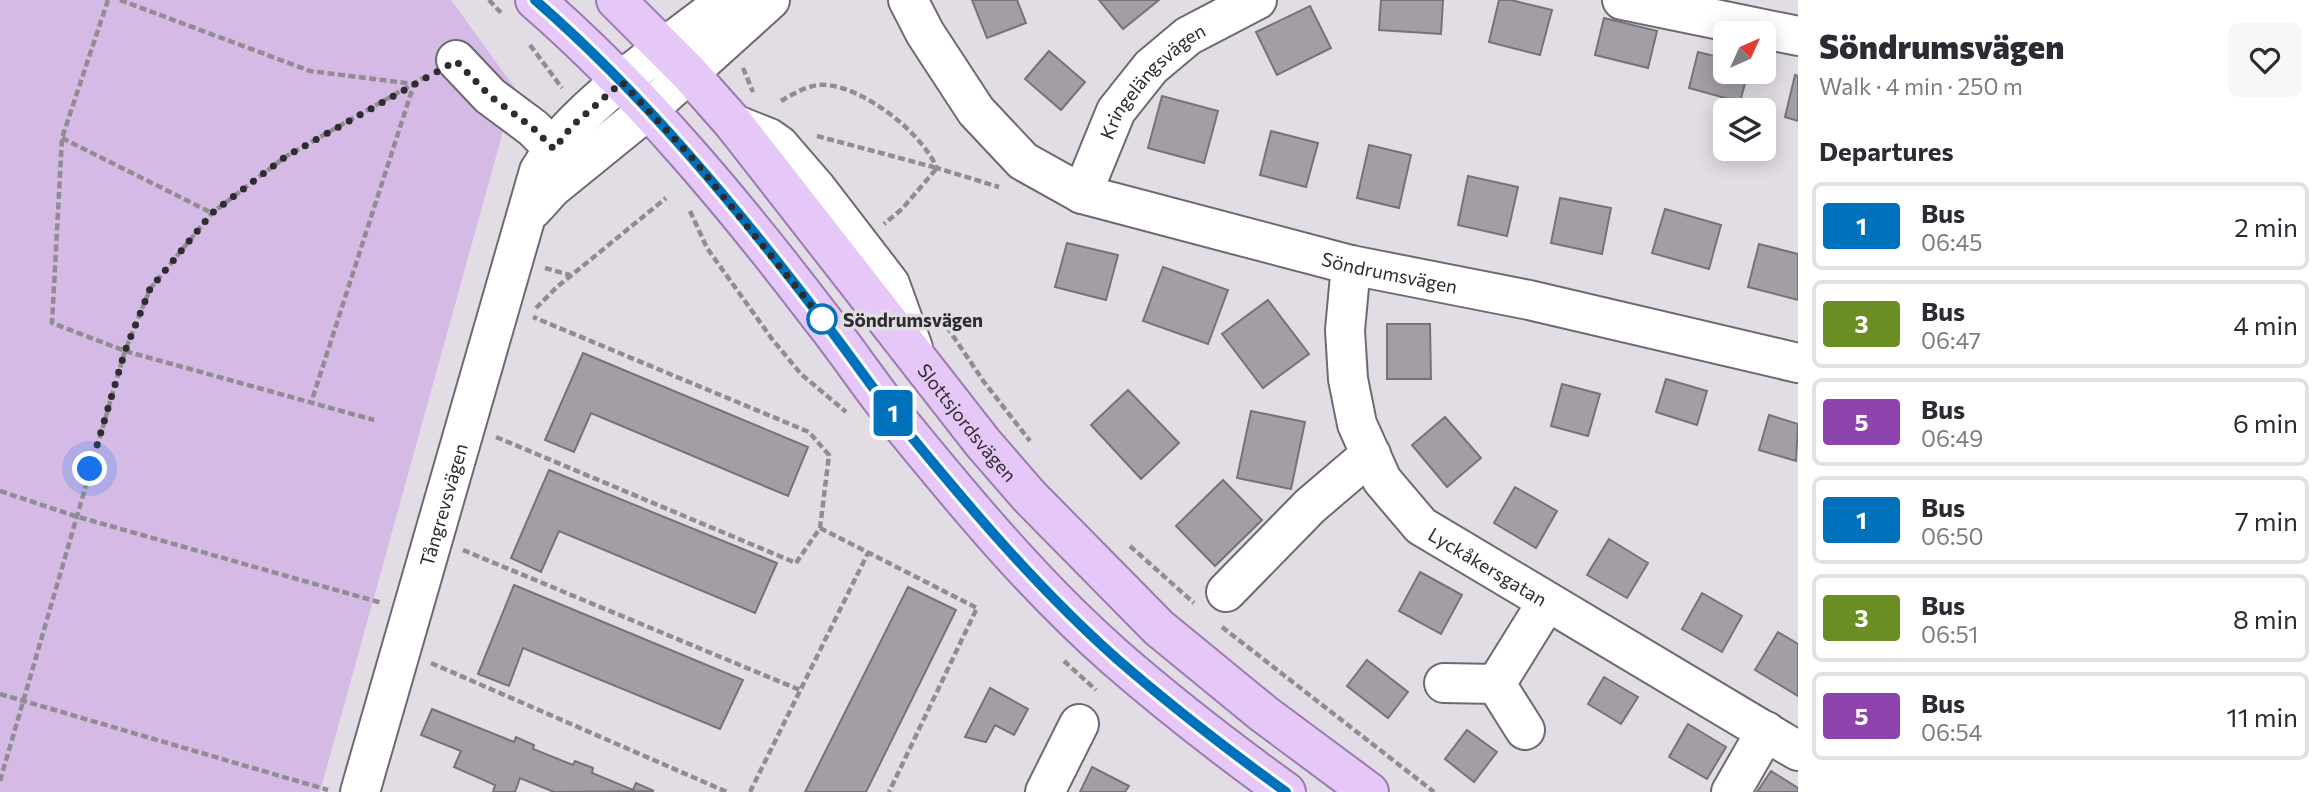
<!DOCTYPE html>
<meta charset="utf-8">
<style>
body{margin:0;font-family:Commissioner,sans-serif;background:#f7f7f7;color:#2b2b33;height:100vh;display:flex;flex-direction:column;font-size:26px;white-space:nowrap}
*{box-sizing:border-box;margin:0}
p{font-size:23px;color:#7c7c81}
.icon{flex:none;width:38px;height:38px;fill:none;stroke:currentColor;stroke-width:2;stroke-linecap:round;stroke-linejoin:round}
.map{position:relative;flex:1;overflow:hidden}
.sheet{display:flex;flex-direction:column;background:#fff;width:525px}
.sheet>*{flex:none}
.badge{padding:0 14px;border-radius:5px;font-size:24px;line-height:46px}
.needle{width:46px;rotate:45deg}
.tools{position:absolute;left:1713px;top:21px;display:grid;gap:14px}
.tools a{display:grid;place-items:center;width:63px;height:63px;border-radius:10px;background:#fff;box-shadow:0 4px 18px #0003;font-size:35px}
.you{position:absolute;width:35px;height:35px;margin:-18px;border:5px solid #fff;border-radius:50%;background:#1a73e8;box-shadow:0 0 0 10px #1a73e833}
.map>.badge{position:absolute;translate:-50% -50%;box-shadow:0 0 0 4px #fff}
h2{padding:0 21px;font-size:26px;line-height:63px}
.round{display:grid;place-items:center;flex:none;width:74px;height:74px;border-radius:10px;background:#f7f7f7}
.summary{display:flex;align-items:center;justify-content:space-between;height:119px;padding:0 21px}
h1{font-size:33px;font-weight:800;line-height:52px}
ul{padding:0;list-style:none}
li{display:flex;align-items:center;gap:21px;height:88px;margin:0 14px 10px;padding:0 7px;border:4px solid #e1e1e2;border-radius:10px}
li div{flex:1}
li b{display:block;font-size:26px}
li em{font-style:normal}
li .badge{min-width:77px;font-weight:700;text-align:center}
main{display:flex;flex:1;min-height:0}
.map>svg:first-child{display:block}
</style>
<main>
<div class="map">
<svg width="1798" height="792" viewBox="0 0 1798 792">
<rect width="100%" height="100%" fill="#e2dde5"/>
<path fill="#d4bae5" d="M 0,0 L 451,0 L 515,88 L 320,792 L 0,792 Z"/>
<path fill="#a39ea6" stroke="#767279" stroke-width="2" d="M 972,0 L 1017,0 L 1026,23 L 987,38 Z
M 1099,0 L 1159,0 L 1123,29 Z
M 1381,0 L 1443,0 L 1441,34 L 1379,30 Z
M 1499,0 L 1511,0 L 1552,10 L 1540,55 L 1489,42 Z
M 1310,6 L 1331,48 L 1277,75 L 1256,32 Z
M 1604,18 L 1657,31 L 1648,68 L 1595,55 Z
M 1049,51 L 1085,82 L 1061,110 L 1025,79 Z
M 1698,52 L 1726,59 L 1726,72 L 1748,72 L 1740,102 L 1689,88 Z
M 1795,75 L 1798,76 L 1798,121 L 1785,117 Z
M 1162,96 L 1218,111 L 1204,163 L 1148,148 Z
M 1271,131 L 1318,143 L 1306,187 L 1260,175 Z
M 1369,145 L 1411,155 L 1399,208 L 1357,198 Z
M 1468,176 L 1518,187 L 1507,236 L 1458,225 Z
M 1560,198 L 1611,208 L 1602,254 L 1551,243 Z
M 1665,209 L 1721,225 L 1709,269 L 1652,253 Z
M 1067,243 L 1118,255 L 1106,300 L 1055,287 Z
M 1759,244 L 1798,254 L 1798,300 L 1748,287 Z
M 1163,267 L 1228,290 L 1208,344 L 1143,321 Z
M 1268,300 L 1309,354 L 1263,388 L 1222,334 Z
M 1387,324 L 1430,324 L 1431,379 L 1387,379 Z
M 583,353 L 808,447 L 788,496 L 591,413 L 574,452 L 545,440 Z
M 1666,379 L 1707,391 L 1697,425 L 1656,412 Z
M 1562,384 L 1600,394 L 1588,436 L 1551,426 Z
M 1128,390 L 1179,443 L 1141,479 L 1091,425 Z
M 1251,411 L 1305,422 L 1291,489 L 1237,478 Z
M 1769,415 L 1798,424 L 1796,461 L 1759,450 Z
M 1445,417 L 1481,458 L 1447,487 L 1412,445 Z
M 549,470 L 777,563 L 755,613 L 559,531 L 541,572 L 511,558 Z
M 1223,480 L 1262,520 L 1215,566 L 1176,526 Z
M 1515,487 L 1557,511 L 1536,548 L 1494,523 Z
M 1609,539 L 1648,563 L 1627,598 L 1587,575 Z
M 1420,572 L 1462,595 L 1441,634 L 1399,611 Z
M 514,585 L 743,680 L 720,729 L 523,648 L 509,686 L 478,674 Z
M 908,587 L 956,610 L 866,792 L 805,792 Z
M 1702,593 L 1742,616 L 1722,652 L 1682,629 Z
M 1778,632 L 1798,644 L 1798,696 L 1755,670 Z
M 1367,660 L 1408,692 L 1388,718 L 1347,686 Z
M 1604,677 L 1638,697 L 1621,724 L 1588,704 Z
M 990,688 L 1028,709 L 1014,735 L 995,725 L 986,742 L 965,737 Z
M 432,709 L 514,742 L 516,737 L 534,745 L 533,749 L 573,765 L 575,761 L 593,768 L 592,773 L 633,790 L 636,783 L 654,791 L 554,792 L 520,778 L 515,792 L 493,792 L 495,785 L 454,767 L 461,751 L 421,735 Z
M 1688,724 L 1726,747 L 1707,779 L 1669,757 Z
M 1467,730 L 1497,752 L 1474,782 L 1445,759 Z
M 1092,767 L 1129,786 L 1125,792 L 1080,792 Z
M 1771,771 L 1798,788 L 1798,792 L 1757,792 Z"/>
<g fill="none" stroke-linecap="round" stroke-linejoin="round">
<defs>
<g id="minor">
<path id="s1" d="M 908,0 L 925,33 L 976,111 L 1023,161 L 1082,194 L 1351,265 L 1529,300 L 1798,363"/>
<path d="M 1622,0 L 1798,36"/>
<path d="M 456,60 L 490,96 L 533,128 L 554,149"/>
<path d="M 734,124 L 769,138 L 779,145 L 817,189 L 890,284 L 913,348"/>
<path id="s2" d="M 1082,194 L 1116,111 L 1151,67 L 1188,36 L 1257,0"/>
<path d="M 533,209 L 552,188 L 648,110 L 770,0"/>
<path id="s3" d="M 1351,265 L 1345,330 L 1348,379 L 1357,424 L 1382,480 L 1421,526 L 1798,751"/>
<path d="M 1226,592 L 1310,506 L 1371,454"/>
<path d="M 1444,683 L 1496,684"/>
<path d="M 1525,730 L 1496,684 L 1547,602"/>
<path id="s4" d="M 360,792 L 539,171 C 547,159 554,145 563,135 C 610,83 671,44 726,0"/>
<path d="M 1045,792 L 1079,724"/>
<path d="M 1731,792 L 1766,731"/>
</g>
<g id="major">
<path d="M 535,0 C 643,94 735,205 822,319 C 849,353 873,390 901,424 C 968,506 1037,589 1117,659 C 1171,706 1228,750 1286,792"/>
<path id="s5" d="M 616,0 L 689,73 L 734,124 L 983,443 L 1029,496 L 1159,628 L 1264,714 L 1369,792"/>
</g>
</defs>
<use href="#minor" stroke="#6e6971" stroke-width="42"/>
<use href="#major" stroke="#9a7aaf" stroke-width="42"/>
<path stroke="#908c92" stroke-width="4.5" stroke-dasharray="7 3.5" stroke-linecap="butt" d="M 108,0 L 62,138 L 52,323 L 125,351 L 374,420
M 120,0 L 310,71 L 414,84 L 311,403
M 489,0 L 503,15
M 530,45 L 562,88
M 743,68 L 753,92
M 781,101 C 794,93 812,83 827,85 C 866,89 921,132 937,168 L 999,187
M 817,136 L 937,168 L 902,209 L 884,224
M 62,138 L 212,213
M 690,211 L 707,248 L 772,339 L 801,374 L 846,412
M 545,268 L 570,275
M 536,308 L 557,287 L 666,198
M 941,318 L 984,382 L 1030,441
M 496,437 L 796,563 L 820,528 L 829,455 L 809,432 L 533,317
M 0,491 L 75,516 L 382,603
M 820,528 L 977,608 L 889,792
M 1130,546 L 1194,603
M 463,550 L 800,690
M 1222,627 L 1434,792
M 1064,661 L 1096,690
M 431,663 L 727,792
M 0,694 L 328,790
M 0,781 L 125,351 L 150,289 L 212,213 L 285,157 L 427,76
M 750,792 L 868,553"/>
<use href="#minor" stroke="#fff" stroke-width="38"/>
<use href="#major" stroke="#e6c8f8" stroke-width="38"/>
</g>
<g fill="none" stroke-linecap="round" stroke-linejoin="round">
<defs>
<path id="line" d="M 535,0 C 643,94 735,205 822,319 C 849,353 873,390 901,424 C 968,506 1038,589 1117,659 C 1171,706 1228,750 1286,792"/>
</defs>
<use href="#line" stroke="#fff" stroke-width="16"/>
<use href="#line" stroke="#0072bc" stroke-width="10"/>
<path stroke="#2d2c2f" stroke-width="7" stroke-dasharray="0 12.6" d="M 90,469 L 125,351 L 150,289 L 212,213 L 285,157 L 456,61 L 490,96 L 533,128 L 554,149 L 572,126 L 622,82 L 694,160 L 822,319"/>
</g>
<circle fill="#fff" stroke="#0072bc" stroke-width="3.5" cx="822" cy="319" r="14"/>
<g text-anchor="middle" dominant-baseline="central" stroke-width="7" stroke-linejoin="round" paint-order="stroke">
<g font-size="19" fill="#2d2c2f" stroke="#e2dde5">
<text stroke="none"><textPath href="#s2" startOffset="136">Kringelängsvägen</textPath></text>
<text stroke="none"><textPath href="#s1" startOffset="584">Söndrumsvägen</textPath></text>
<text stroke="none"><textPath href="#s5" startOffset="550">Slottsjordsvägen</textPath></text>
<text stroke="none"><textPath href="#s4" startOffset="299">Tångrevsvägen</textPath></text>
<text stroke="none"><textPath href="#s3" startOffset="360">Lyckåkersgatan</textPath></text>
</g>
<g font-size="19" font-weight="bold" fill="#2d2c2f" stroke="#e2dde5" text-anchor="start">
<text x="843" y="319">Söndrumsvägen</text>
</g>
</g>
</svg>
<div class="tools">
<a><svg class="needle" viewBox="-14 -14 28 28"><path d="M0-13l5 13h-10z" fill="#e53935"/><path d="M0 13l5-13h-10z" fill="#7c7c81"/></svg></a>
<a><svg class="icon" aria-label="layers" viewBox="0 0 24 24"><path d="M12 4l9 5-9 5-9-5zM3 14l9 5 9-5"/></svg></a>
</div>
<div class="you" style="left:90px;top:469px"></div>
<b class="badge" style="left:893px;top:413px;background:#0072bc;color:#fff">1</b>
</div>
<section class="sheet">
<div class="summary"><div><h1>Söndrumsvägen</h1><p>Walk · 4 min · 250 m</p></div><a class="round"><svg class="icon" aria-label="heart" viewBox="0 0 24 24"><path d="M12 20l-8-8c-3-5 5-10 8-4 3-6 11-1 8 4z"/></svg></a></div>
<h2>Departures</h2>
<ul>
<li><span class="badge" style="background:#0072bc;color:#fff">1</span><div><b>Bus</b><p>06:45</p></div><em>2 min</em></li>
<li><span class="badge" style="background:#6b8e23;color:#fff">3</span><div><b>Bus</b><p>06:47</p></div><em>4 min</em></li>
<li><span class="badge" style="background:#8e44ad;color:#fff">5</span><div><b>Bus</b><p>06:49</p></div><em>6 min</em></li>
<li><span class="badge" style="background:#0072bc;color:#fff">1</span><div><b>Bus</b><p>06:50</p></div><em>7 min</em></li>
<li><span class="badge" style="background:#6b8e23;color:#fff">3</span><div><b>Bus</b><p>06:51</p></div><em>8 min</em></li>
<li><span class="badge" style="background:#8e44ad;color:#fff">5</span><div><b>Bus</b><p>06:54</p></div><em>11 min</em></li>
</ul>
</section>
</main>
